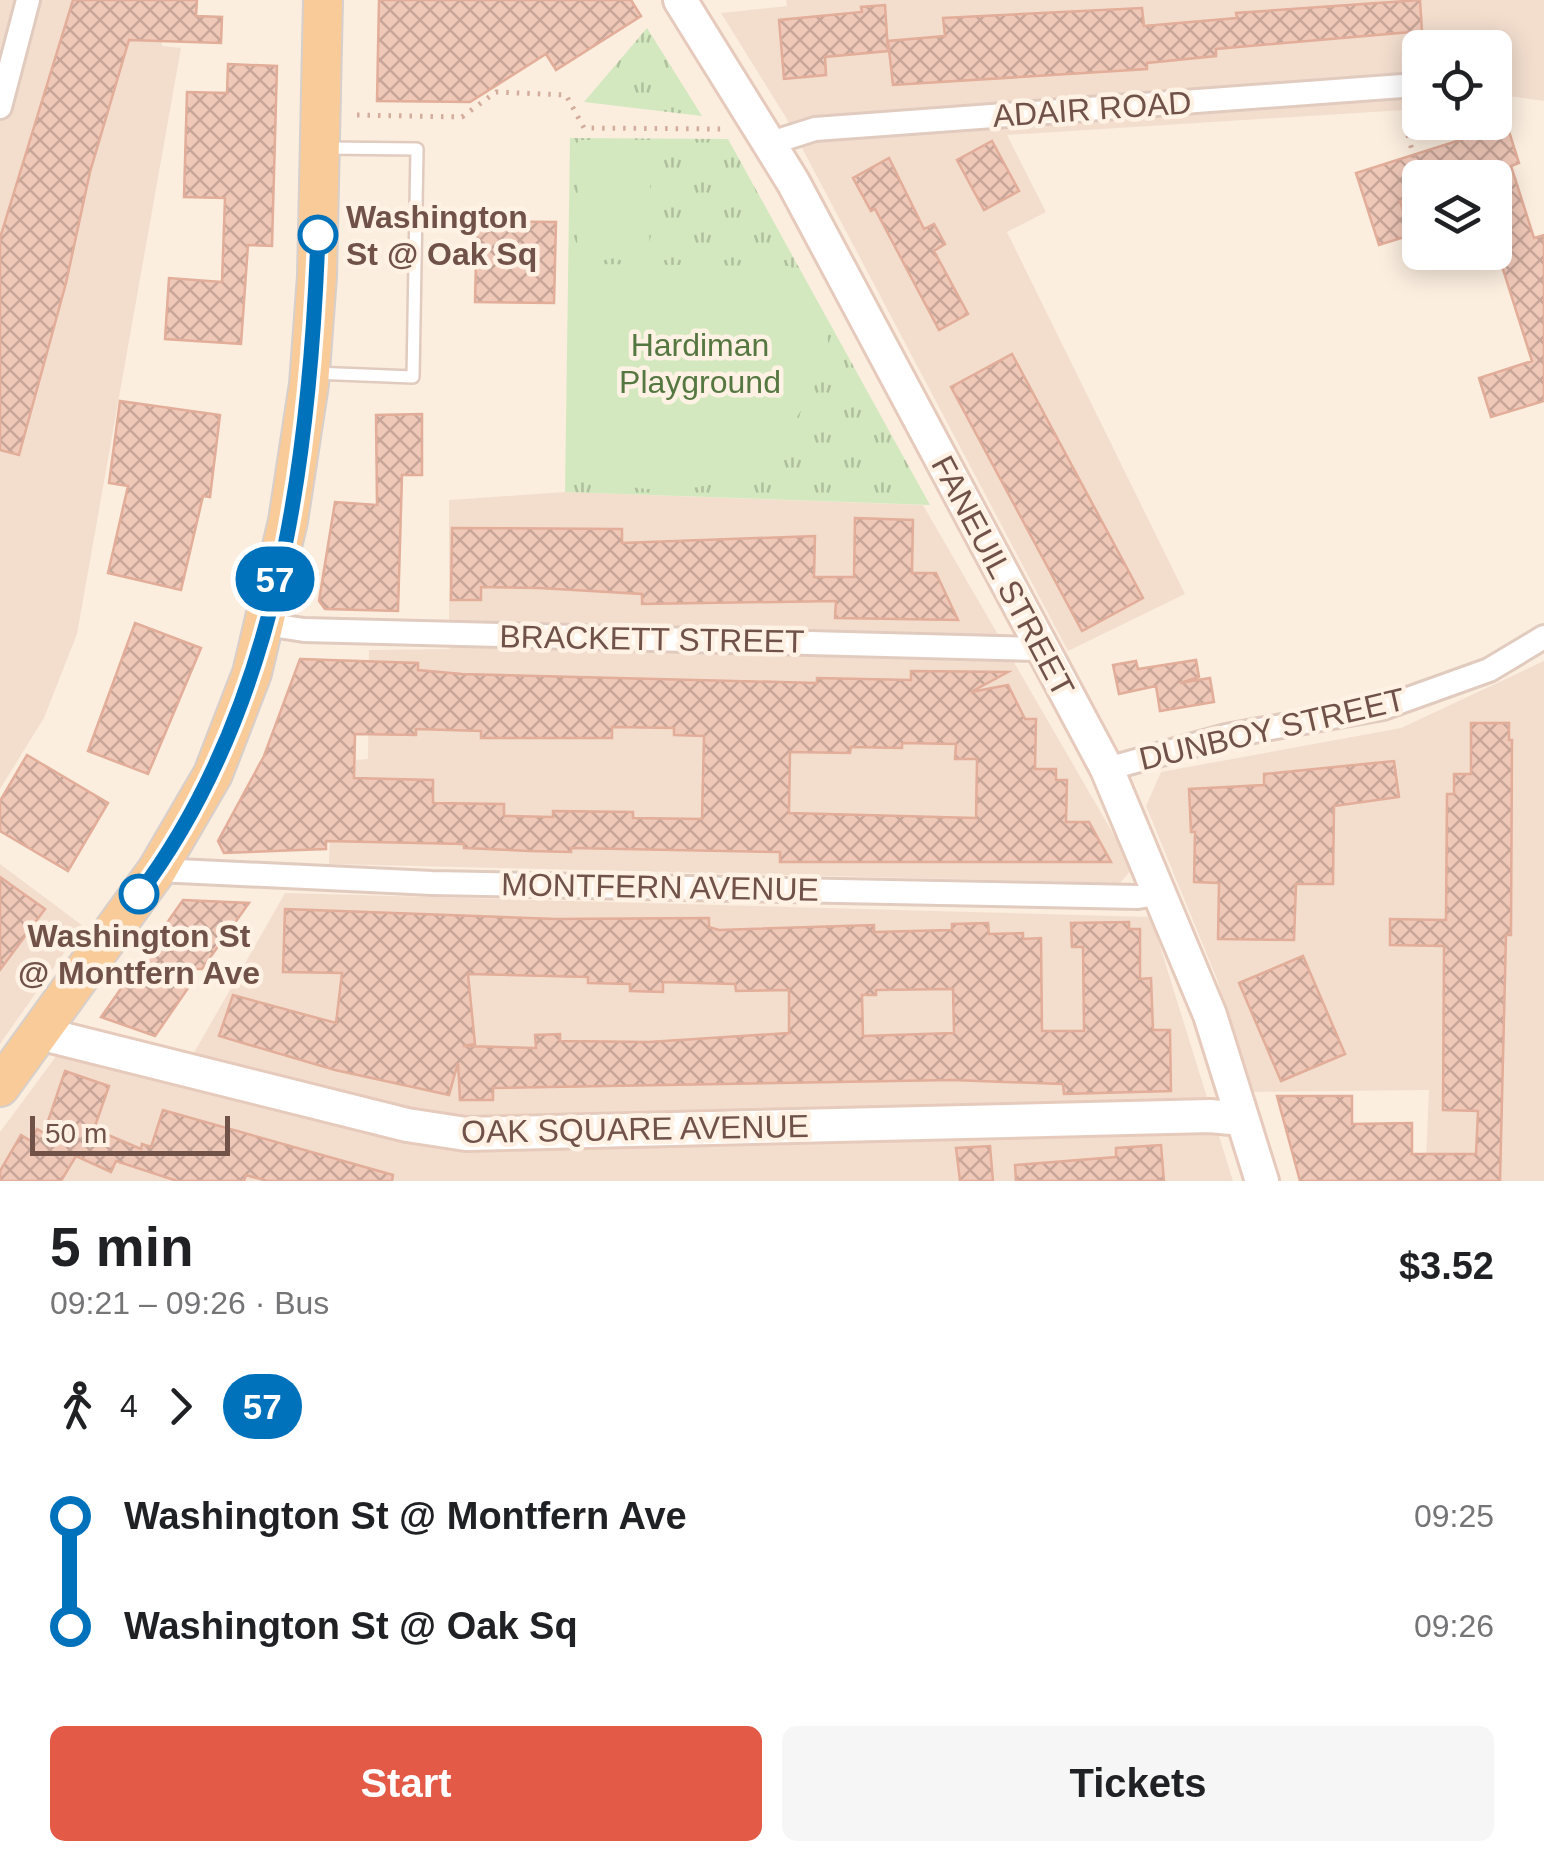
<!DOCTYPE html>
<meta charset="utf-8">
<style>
body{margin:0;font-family:Helvetica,sans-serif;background:#f6f6f6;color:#202124;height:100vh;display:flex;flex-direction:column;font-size:38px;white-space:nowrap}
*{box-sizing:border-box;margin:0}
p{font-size:32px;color:#757577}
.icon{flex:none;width:55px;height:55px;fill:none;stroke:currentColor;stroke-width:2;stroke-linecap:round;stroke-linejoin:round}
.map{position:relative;height:1181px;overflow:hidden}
.side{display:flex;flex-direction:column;background:#fff;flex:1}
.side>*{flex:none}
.badge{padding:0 20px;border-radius:32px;font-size:35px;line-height:65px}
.controls{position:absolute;left:1402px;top:30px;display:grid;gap:20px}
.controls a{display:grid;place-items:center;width:110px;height:110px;border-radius:15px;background:#fff;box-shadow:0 5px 25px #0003;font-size:50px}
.scale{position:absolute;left:30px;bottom:25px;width:200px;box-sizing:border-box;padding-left:10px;border:5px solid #715248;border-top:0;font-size:28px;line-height:35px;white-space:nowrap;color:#715248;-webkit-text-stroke:8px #fff2e5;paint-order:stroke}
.map>.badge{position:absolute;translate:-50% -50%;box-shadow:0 0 0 5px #fff}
.legs{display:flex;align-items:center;gap:15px;height:110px;padding:0 50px;font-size:32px}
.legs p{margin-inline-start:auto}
.headline{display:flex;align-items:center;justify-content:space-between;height:170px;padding:0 50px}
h1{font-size:55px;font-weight:700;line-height:75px}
.button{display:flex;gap:20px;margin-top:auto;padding:20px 50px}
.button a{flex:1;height:115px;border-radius:15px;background:#e35a46;color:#fff;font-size:40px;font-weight:700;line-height:115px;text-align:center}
.button a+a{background:#f6f6f6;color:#202124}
ul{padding:0 50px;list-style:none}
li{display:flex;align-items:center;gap:35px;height:110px;font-size:38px}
li i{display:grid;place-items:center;width:15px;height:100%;margin:0 12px;background:currentColor}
li i::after{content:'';width:25px;height:25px;margin:-12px;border:8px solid;border-radius:50%;background:#fff}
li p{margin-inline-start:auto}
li:first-child i{background:linear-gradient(#0000 50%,currentColor 0)}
li:last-child i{background:linear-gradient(currentColor 50%,#0000 0)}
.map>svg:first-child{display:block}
</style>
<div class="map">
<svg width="1544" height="1181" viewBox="0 0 1544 1181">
<defs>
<pattern id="grass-tufts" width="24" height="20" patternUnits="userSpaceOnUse" patternTransform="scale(2.5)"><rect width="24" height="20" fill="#d3e8bf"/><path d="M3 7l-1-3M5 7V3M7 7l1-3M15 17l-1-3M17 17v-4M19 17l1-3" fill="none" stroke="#b0bf9d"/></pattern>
<pattern id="building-cross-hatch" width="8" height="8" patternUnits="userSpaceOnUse" patternTransform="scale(2.5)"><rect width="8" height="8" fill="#f0c8b8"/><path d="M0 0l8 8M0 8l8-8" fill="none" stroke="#c7a598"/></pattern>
</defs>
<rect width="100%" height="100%" fill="#fbeedf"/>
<path fill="#f3dece" d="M 0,0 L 162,0 L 162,46 L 181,48 L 77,634 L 44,718 L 0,789 Z
M 786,0 L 1544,0 L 1544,101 L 1495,94 L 1495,48 L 1420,48 L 1420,109 L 1007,135 L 1046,212 L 1007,232 L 1185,594 L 1068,651 L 785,116 L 721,13 L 787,6 Z
M 565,492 L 923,505 L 1133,868 L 1120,883 L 329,864 L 332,762 L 368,759 L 369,650 L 449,649 L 449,500 Z
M 1544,661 L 1544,1181 L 1425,1181 L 1429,1090 L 1250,1092 L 1217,979 L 1146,806 L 1161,772 L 1401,728 Z
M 0,864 L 83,926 L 0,1044 Z
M 285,893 L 1151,917 L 1233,1181 L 0,1181 L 0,1132 L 57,1055 L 178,1081 Z"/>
<path fill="url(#grass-tufts)" d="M 647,28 L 702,116 L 584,102 Z
M 570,138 L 728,139 L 930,505 L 565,492 Z"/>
<path fill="#d3e8bf" d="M 578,140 L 651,140 L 649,259 L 577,258 Z
M 586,264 L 789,266 C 800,286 826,317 828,340 C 830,361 815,386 805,404 C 750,501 671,501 574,475 L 574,276 Z"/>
<path fill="url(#building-cross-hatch)" stroke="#e2ad99" stroke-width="2.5" fill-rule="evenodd" d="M 73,0 L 197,0 L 196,16 L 222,17 L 221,43 L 129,40 L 90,172 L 66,283 L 19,455 L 0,450 L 0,238 Z
M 379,0 L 631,0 L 641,16 L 556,70 L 546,54 L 470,102 L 377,101 Z
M 1420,0 L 1422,31 L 1216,49 L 1216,56 L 1147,63 L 1147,69 L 893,85 L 888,41 L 945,36 L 943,18 L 1142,8 L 1144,26 L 1237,18 L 1236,13 Z
M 885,5 L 888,51 L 825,57 L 826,75 L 784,79 L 779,20 L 862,12 L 861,7 Z
M 228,64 L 277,66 L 272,246 L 248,245 L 241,344 L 165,339 L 169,278 L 222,282 L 225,198 L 184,197 L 187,92 L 227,93 Z
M 1507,125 L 1519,163 L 1511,166 L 1534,238 L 1544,235 L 1544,401 L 1491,417 L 1479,378 L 1532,361 L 1495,244 L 1495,178 L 1420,178 L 1420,195 L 1400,201 L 1411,235 L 1379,245 L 1356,173 Z
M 992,141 L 1019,191 L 984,210 L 957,160 Z
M 889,158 L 924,229 L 934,224 L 945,244 L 934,251 L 968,314 L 939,330 L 875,209 L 871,211 L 853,178 Z
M 477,221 L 556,222 L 554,303 L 475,302 Z
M 1012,354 L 1143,598 L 1082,631 L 951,387 Z
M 120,401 L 220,415 L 210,497 L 203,496 L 181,590 L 108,573 L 128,486 L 109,483 Z
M 422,414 L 422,475 L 402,475 L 398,611 L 325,609 L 319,601 L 335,502 L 377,505 L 376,415 Z
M 855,518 L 913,520 L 912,573 L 936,573 L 958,620 L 835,618 L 836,601 L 642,604 L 642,594 L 539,588 L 481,587 L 481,600 L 451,600 L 452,528 L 622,529 L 622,543 L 815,536 L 814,577 L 854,577 Z
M 135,623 L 201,648 L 148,774 L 88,751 Z
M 300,659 L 418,663 L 418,670 L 462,674 L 817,683 L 817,678 L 911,680 L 911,671 L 1008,672 L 971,692 L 1008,685 L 1025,719 L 1036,719 L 1035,769 L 1056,769 L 1056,780 L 1067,780 L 1066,822 L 1089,822 L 1111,862 L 780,862 L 780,852 L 571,848 L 571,852 L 530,851 L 464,848 L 464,844 L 326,841 L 326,849 L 224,853 L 218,841 L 264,756 ZM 612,727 L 674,728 L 674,735 L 704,736 L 702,819 L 633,818 L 633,812 L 553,811 L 553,817 L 504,816 L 504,804 L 433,803 L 433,780 L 354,778 L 355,734 L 416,735 L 416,729 L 481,731 L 481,738 L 612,738 ZM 902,743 L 956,744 L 955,759 L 977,759 L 976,818 L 789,813 L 790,752 L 850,753 L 851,747 L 902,748 Z
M 1196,660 L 1199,677 L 1180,683 L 1210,678 L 1214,702 L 1160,711 L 1156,686 L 1119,694 L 1113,665 L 1136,661 L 1138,669 Z
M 1471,723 L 1509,723 L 1509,740 L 1512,740 L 1511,935 L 1506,935 L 1500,1181 L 1300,1181 L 1277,1096 L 1352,1096 L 1352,1124 L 1412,1123 L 1412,1154 L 1476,1154 L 1478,1111 L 1443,1110 L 1444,946 L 1390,945 L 1390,919 L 1446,920 L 1447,794 L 1454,794 L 1454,774 L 1471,774 Z
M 27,755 L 108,803 L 68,871 L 0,831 L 0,801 Z
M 1394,761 L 1399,797 L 1334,806 L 1333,884 L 1296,884 L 1294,940 L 1218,939 L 1219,883 L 1194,882 L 1195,832 L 1191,832 L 1189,789 L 1264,785 L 1264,774 Z
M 0,877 L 45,909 L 0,970 Z
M 183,900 L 249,903 L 202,969 L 165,969 L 195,978 L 155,1036 L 101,1017 Z
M 285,909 L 556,919 L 709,918 L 709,927 L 719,930 L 874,925 L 874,932 L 952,930 L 952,924 L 988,923 L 989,934 L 1023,933 L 1023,939 L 1041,938 L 1042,1031 L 1084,1031 L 1083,947 L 1072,947 L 1071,923 L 1129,922 L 1129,929 L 1140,929 L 1140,979 L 1151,978 L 1153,1030 L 1170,1030 L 1171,1091 L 1064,1094 L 1063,1084 L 952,1080 L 493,1088 L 493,1100 L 460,1100 L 458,1063 L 449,1095 L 335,1070 L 219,1036 L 233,995 L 336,1023 L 342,973 L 283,972 ZM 468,974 L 588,977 L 588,983 L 630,984 L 630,991 L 663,992 L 663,982 L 735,984 L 736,991 L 789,990 L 789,1033 L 649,1042 L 560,1041 L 560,1034 L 535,1035 L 536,1048 L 463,1046 L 475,1044 ZM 953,989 L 954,1033 L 863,1036 L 862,995 L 876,995 L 876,990 Z
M 1303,956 L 1345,1054 L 1281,1081 L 1239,983 Z
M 65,1071 L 109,1086 L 94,1129 L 141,1149 L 142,1144 L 151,1147 L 163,1110 L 393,1175 L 392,1181 L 267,1181 L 246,1175 L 244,1181 L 177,1181 L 116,1161 L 111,1172 L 76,1156 L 61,1181 L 0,1181 L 0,1171 L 21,1135 L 31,1141 L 37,1129 L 44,1133 Z
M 1161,1145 L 1164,1181 L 1016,1181 L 1015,1165 L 1116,1157 L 1116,1148 Z
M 990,1146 L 993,1181 L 960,1181 L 956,1148 Z"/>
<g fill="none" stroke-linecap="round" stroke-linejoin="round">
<defs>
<path id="lane" d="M 313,373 L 413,377 L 417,149 L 324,148"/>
<path id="street" d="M 0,107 L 28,0
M 771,143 L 815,129 L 1416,85
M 265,624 L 304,630 L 1040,649
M 1107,769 L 1226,736 L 1383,708 L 1489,670 L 1544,637
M 157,870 L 432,883 L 1138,897 L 1162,893"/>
<path id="secondary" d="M 680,0 L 793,182 L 1107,769 L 1210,1015 L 1262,1181
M 39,1033 L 407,1125 L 466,1134 L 1210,1116 L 1242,1119"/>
<path id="primary" d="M 0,1087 L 157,870 L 213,774 L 252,673 L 288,521 L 309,384 L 317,276 L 323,0"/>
</defs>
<use href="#lane" stroke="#e1cbbf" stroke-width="16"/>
<use href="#street" stroke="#e1cbbf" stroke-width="28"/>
<use href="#secondary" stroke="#e6cbbc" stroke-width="38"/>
<use href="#primary" stroke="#d7cfcc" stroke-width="42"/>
<path stroke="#d4ac9c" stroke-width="5" stroke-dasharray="2.5 8" stroke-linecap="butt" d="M 357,115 L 462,117 L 496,92 L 566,95 L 584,128 L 723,129
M 1420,178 L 1406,129 L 1424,122"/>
<use href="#lane" stroke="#fff" stroke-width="11"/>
<use href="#street" stroke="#fff" stroke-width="22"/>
<use href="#secondary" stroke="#fff" stroke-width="32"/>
<use href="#primary" stroke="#f9cb98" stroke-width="38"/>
</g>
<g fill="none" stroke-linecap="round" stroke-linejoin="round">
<defs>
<path id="line-1" d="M 139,894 C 278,708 310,462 318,235"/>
</defs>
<use href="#line-1" stroke="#fff" stroke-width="22"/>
<use href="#line-1" stroke="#0072bc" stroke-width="15"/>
</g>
<g fill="#fff" stroke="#0072bc" stroke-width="5">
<circle cx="318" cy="235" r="18"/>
<circle cx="139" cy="894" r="18"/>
</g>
<g text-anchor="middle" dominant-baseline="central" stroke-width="9" stroke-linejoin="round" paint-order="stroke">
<g font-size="32" fill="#715248" stroke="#fff2e5">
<text transform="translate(1092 109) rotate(-4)">ADAIR ROAD</text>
<text transform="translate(1003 576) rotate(62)">FANEUIL STREET</text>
<text transform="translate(652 639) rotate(1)">BRACKETT STREET</text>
<text transform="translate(1272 729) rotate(-13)">DUNBOY STREET</text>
<text transform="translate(660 887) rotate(1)">MONTFERN AVENUE</text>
<text transform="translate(635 1129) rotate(-1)">OAK SQUARE AVENUE</text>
</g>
<g font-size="32" font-weight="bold" fill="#715248" stroke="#fff2e5" text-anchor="start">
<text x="346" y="217">Washington<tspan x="346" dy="37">St @ Oak Sq</tspan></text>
<text x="139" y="936" text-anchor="middle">Washington St<tspan x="139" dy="37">@ Montfern Ave</tspan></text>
</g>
<g font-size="32" fill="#557741" stroke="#fff2e5">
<text x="700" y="345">Hardiman<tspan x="700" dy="37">Playground</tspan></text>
</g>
</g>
</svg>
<div class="controls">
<a><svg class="icon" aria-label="locate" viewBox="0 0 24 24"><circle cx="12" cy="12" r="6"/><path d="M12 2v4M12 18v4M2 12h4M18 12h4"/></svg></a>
<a><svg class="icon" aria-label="layers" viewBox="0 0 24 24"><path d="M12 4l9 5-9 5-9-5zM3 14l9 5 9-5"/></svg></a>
</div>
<div class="scale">50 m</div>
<b class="badge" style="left:275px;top:579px;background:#0072bc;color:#fff">57</b>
</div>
<section class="side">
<div class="headline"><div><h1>5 min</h1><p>09:21 – 09:26 · Bus</p></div><b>$3.52</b></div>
<div class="legs"><svg class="icon" aria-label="walk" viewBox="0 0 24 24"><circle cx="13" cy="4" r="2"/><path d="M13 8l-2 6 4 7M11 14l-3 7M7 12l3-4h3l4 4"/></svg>4<svg class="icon" aria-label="forward" viewBox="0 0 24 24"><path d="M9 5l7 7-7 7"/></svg><b class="badge" style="background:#0072bc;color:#fff">57</b></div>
<ul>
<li><i style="color:#0072bc"></i><b>Washington St @ Montfern Ave</b><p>09:25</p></li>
<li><i style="color:#0072bc"></i><b>Washington St @ Oak Sq</b><p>09:26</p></li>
</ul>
<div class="button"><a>Start</a><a>Tickets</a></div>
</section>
